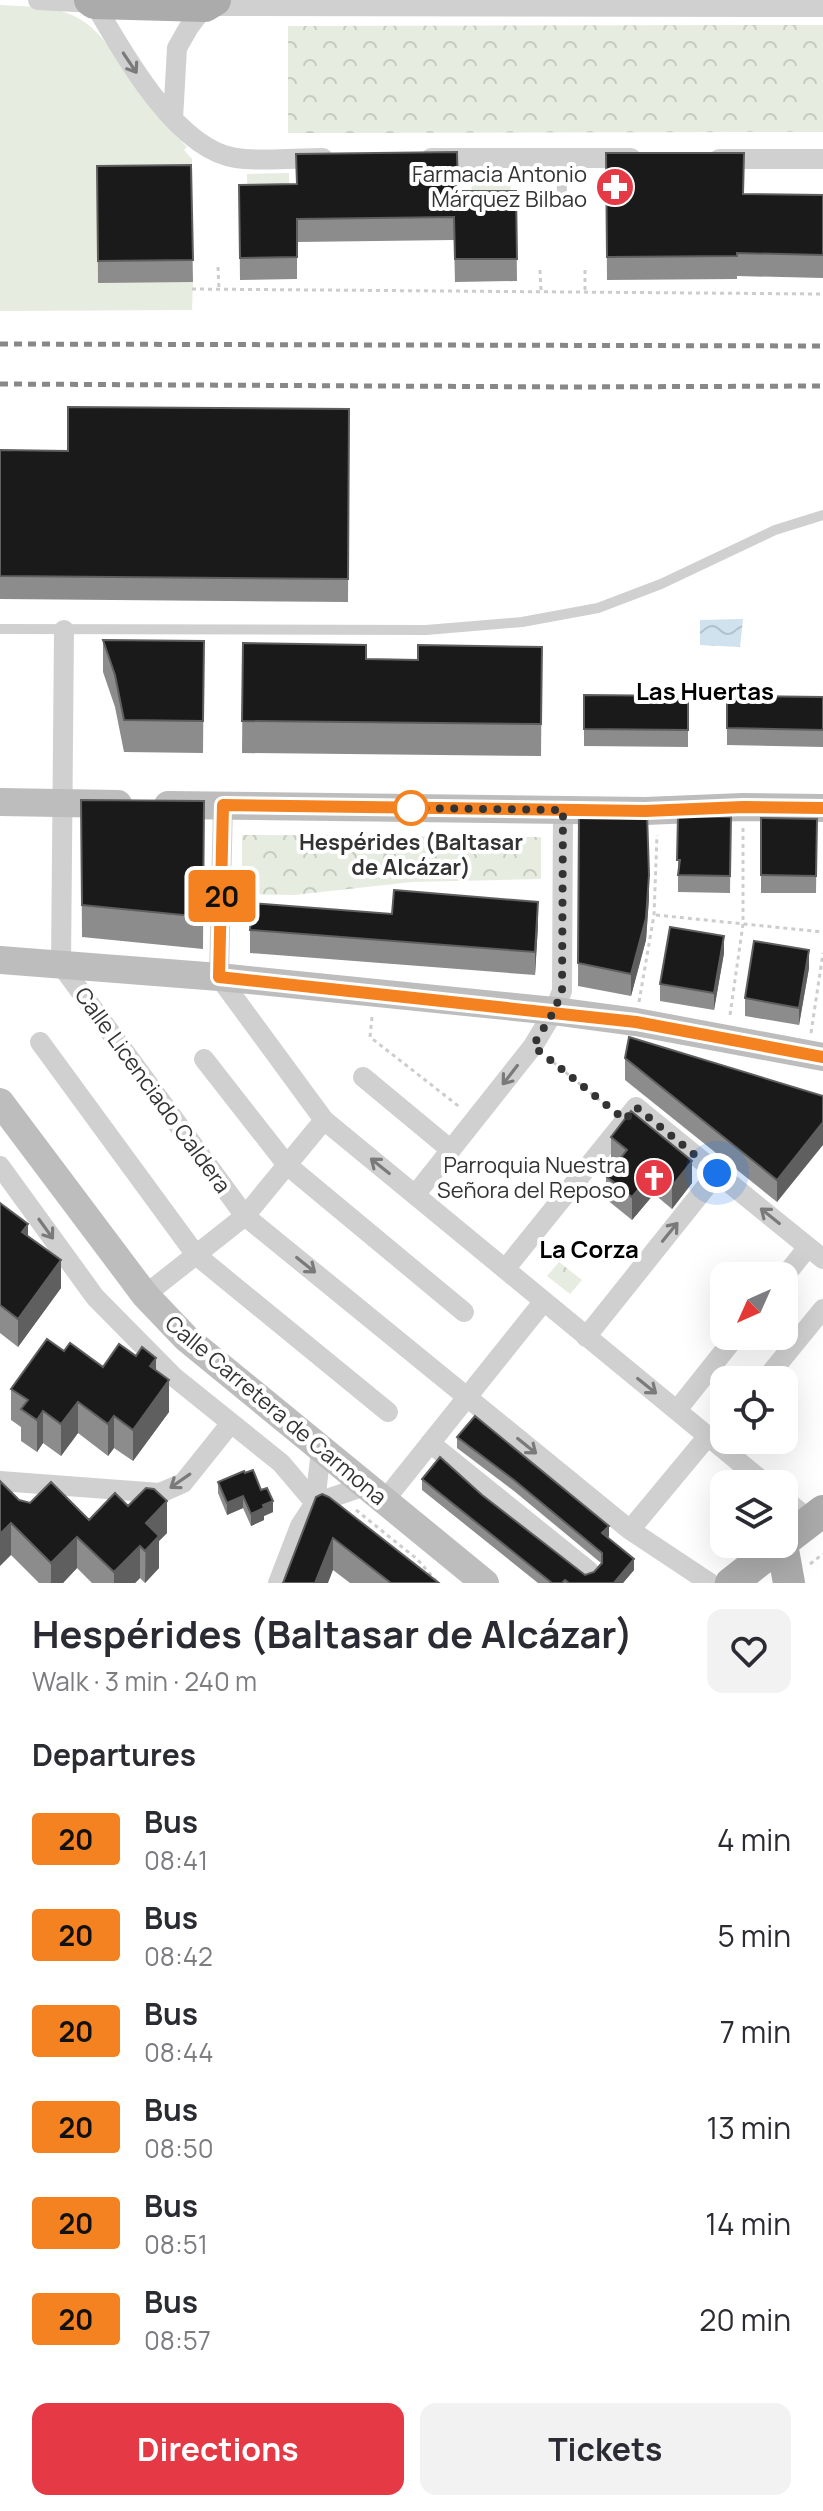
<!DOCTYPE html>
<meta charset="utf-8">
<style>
body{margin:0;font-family:Manrope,sans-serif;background:#f2f2f3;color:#2b2b33;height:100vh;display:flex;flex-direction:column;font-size:30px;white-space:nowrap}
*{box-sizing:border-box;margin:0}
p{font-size:26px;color:#7c7c81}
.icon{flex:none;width:44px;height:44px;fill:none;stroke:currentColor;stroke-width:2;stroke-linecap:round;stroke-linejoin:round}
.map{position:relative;height:1583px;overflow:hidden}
.sheet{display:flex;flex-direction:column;background:#fff;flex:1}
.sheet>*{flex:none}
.badge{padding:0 16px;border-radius:6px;font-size:28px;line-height:52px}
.needle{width:52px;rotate:225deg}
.controls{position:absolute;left:710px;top:1262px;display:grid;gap:16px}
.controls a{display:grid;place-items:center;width:88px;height:88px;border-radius:16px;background:#fff;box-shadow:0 8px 32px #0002;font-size:40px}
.you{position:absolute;width:40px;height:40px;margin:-20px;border:6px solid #fff;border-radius:50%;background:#1a73e8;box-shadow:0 0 0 12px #1a73e833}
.map>.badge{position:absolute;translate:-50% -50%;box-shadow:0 0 0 4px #fff}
h2{padding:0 32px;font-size:30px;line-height:72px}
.round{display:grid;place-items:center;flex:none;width:84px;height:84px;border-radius:16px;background:#f2f2f3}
.overview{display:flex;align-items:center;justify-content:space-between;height:136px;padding:0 32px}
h1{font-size:38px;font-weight:700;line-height:60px}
.cta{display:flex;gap:16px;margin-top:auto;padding:16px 32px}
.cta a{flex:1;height:92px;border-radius:16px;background:#e63946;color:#fff;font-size:32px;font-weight:700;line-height:92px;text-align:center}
.cta a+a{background:#f2f2f3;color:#2b2b33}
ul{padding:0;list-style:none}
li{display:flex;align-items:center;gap:24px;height:96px;padding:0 32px}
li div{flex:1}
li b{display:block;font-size:30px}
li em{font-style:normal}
li .badge{min-width:88px;font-weight:700;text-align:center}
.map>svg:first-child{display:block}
</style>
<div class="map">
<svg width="823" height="1583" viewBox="0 0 823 1583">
<defs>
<pattern id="forest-crowns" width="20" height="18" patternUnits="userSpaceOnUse" patternTransform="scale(2)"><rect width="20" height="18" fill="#e6ecdf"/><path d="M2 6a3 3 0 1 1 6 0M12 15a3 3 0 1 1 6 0" fill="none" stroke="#c6cbc0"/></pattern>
<pattern id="water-waves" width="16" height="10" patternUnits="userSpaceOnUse" patternTransform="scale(2)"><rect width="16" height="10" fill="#cfe2ee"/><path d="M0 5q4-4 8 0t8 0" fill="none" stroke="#b2c2cd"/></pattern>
</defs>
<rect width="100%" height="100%" fill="#fff"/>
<path fill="#e6ecdf" d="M 0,5 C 24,7 52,5 74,16 C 108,32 122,72 145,101 C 158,117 172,132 187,147 L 184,150 L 192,159 L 192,186 L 97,187 L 98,282 L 193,282 L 192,310 L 0,311 Z
M 472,172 L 511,173 L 510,207 L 471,206 Z
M 289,173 L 290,202 L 248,202 L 247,174 Z"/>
<path fill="url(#forest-crowns)" d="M 823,25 L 823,132 L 288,133 L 288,26 Z
M 242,835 L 541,837 L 541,879 L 412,882 L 294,895 L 242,894 Z
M 559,1262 L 582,1280 L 570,1294 L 547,1276 Z"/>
<path fill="url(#water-waves)" d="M 743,619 L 740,647 L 700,645 L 700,620 Z"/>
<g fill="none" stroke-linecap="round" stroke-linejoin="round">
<path stroke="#cdcdcd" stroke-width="3" stroke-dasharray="4 4" stroke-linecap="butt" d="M 218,267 L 219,290
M 540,270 L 541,290
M 585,270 L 585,290
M 192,289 L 823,294
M 656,915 L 823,932
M 639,1002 L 654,915 L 657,835
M 730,1015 L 743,924 L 743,828
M 372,1017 L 370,1037 L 461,1108
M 811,1033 L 823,953
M 547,1057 L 609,1108
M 356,1510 L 417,1559 L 438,1583
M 810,1564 L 823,1554"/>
<path stroke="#d0d0d0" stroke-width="10" d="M 561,158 L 562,193
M 0,629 L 426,630 L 522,622 L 598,608 L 661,584 L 775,530 L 823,515"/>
<path stroke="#d0d0d0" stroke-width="20" d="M 38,0 L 94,3 C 122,51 176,150 236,158 C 263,162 296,158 323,158
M 173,119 L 177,48 L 189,27 L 205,6 L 823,7
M 431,158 L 631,158
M 719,159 L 823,159
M 64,630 L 61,965 L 245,1216 L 630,1530 L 710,1583
M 223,805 L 219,977 L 324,1120 L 766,1484
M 40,1042 L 196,1255 L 388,1412
M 204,1059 L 287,1165 L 464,1312
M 363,1077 L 451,1150
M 0,1166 L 95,1297 L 174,1377 L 281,1463 L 315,1503
M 717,1173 L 823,1259
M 415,1195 L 533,1046 L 554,1011 L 562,991 L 563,810
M 506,1268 L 636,1107 L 717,1173 L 586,1337
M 784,1277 L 808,1247
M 145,1295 L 245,1216 L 324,1120
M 765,1380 L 823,1309
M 677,1410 L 736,1336
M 430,1443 L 589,1571
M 0,1481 L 160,1493 L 183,1483 L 231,1423
M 784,1499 L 811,1521
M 384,1501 L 544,1301
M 315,1503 L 365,1486
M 630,1530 L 708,1436
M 278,1583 L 300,1526 L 315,1503 L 321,1450"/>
<path stroke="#bdbdbd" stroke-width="28" d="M 0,802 L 118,804
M 168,805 L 645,811 L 743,807 L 823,808
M 0,960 L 219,977 L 554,1011 L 636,1022 L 823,1057
M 0,1102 L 145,1295 L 187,1339 L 485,1583"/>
<path stroke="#ababab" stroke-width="32" d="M 90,0 L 94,3 L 205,6 L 215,0
M 784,1541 L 823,1511
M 782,1544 L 789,1583
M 731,1583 L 781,1544"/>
<path stroke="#888" stroke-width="5" stroke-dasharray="8 6" stroke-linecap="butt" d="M 0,344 L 823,346
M 0,384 L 570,387 L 823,386"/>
</g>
<path fill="#8c8c8c" d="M 606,153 L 744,194 L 823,195 L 823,278 L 737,276 L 737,279 L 607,280 Z
M 191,165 L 193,282 L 98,283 L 97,166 Z
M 239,185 L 458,191 L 516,191 L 517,281 L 455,282 L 454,240 L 297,242 L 297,279 L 240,280 Z
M 349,409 L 348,602 L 0,599 L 0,450 L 68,451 Z
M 103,640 L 204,641 L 203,753 L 124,752 L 115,707 L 103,672 Z
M 243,643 L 366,659 L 418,660 L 542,647 L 541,756 L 242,753 Z
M 584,695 L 688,696 L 688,747 L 584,746 Z
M 727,696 L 823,697 L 823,747 L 727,745 Z
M 81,800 L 204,801 L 203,949 L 82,937 Z
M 579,813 L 649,898 L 646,940 L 631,996 L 578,986 Z
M 678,816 L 731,817 L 730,893 L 678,892 Z
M 761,818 L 817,819 L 816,893 L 761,893 Z
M 538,925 L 535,975 L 250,953 L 250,930 Z
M 724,953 L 714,1010 L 660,1001 L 660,984 Z
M 809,968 L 799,1025 L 745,1016 L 745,998 Z
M 625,1058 L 823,1096 L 777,1202 L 625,1080 Z
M 611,1137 L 692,1183 L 672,1209 L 654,1194 L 632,1220 L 606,1199 L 606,1176 L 616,1164 L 611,1159 Z
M 0,1203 L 28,1236 L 61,1288 L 18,1347 L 0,1333 Z
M 64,1351 L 103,1367 L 156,1370 L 169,1412 L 133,1461 L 114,1448 L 108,1456 L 78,1433 L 61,1456 L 43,1443 L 37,1452 L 21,1441 L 21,1427 L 11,1420 L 11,1389 Z
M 457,1437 L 609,1536 L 608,1538 L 634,1570 L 623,1583 L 538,1583 L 422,1490 L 422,1479 L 482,1495 L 585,1575 L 594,1572 L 601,1563 L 514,1491 L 457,1448 Z
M 245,1473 L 261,1490 L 273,1512 L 264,1516 L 264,1520 L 251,1526 L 243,1508 L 227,1515 L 218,1493 L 218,1482 Z
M 0,1481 L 19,1500 L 89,1520 L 128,1506 L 167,1533 L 159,1541 L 159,1568 L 145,1583 L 140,1578 L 135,1583 L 92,1583 L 77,1568 L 63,1583 L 39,1583 L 11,1555 Z
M 316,1497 L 439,1583 L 350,1583 L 333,1570 Z"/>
<path fill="#5f5f5f" d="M 649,875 L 649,898 L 646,940 L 631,996 L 631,974 Z
M 538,902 L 538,925 L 535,975 L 535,952 Z
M 724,936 L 724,953 L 714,1010 L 714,993 Z
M 809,950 L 809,968 L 799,1025 L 799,1008 Z
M 823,1122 L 823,1145 L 777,1202 L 777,1180 Z
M 692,1161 L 692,1183 L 672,1209 L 672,1186 Z
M 654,1171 L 654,1194 L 632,1220 L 632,1197 Z
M 28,1224 L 28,1252 L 22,1232 Z
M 61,1260 L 61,1288 L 18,1347 L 18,1319 Z
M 156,1358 L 156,1390 L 150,1366 Z
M 169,1380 L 169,1412 L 133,1461 L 133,1430 Z
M 78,1402 L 78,1433 L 61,1456 L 61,1424 Z
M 43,1411 L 43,1443 L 37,1452 L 37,1420 Z
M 114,1416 L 114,1448 L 108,1456 L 108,1424 Z
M 243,1496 L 243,1508 L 227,1515 L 227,1503 Z
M 167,1501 L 167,1533 L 159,1541 L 159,1568 L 145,1583 L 146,1523 Z
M 273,1501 L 273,1512 L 264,1516 L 264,1520 L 251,1526 L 251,1514 L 263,1505 Z
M 11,1523 L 11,1555 L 0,1566 L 0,1534 Z
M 609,1526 L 609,1536 L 602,1544 L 602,1533 Z
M 77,1537 L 77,1568 L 63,1583 L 51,1583 L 51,1563 Z
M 333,1538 L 333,1570 L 328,1583 L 315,1583 Z
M 140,1546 L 140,1578 L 135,1583 L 114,1583 L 114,1572 Z
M 634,1559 L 634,1570 L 623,1583 L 614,1583 Z"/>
<path fill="#1a1a1a" stroke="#5f5f5f" stroke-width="2" d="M 457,152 L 458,191 L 516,191 L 517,259 L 455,259 L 454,217 L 297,219 L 297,257 L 240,258 L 239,185 L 297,184 L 296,154 Z
M 606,153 L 744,153 L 743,194 L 823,195 L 823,255 L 737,253 L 737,256 L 607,257 Z
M 191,165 L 193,260 L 98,261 L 97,166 Z
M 68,407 L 349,409 L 348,579 L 0,576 L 0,450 L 68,451 Z
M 103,640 L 204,641 L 203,721 L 124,720 L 115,675 Z
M 243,643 L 366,645 L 366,659 L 418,660 L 418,645 L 542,647 L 541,724 L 242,721 Z
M 584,695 L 688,696 L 688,730 L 584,729 Z
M 727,696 L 823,697 L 823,730 L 727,728 Z
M 81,800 L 204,801 L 203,917 L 82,905 Z
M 579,813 L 647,813 L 649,875 L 646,918 L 631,974 L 578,963 Z
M 678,816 L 731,817 L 730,876 L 678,875 L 680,860 L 677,860 Z
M 761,818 L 817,819 L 816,876 L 761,875 Z
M 394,890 L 538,902 L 535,952 L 250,930 L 252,903 L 392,914 Z
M 670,927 L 724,936 L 714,993 L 660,984 Z
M 754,941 L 809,950 L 799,1008 L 745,998 Z
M 629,1037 L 823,1096 L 823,1122 L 777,1180 L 625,1058 Z
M 631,1111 L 692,1161 L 672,1186 L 654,1171 L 632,1197 L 606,1176 L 627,1150 L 611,1137 Z
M 0,1203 L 28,1224 L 22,1232 L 61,1260 L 18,1319 L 0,1305 Z
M 47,1339 L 64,1351 L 70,1343 L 103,1367 L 119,1344 L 136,1356 L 142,1347 L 156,1358 L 150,1366 L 169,1380 L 133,1430 L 114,1416 L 108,1424 L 78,1402 L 61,1424 L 43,1411 L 37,1420 L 21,1409 L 28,1400 L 11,1389 Z
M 475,1416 L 609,1526 L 602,1533 L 634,1559 L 614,1583 L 569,1583 L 565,1580 L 562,1583 L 552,1583 L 422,1479 L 440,1457 L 482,1495 L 585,1575 L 594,1572 L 602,1563 L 602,1553 L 514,1480 L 457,1437 Z
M 253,1470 L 261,1490 L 267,1488 L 273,1501 L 263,1505 L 264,1508 L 251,1514 L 243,1496 L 227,1503 L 218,1482 L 244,1471 L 245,1473 Z
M 0,1481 L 19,1500 L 30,1503 L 51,1482 L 89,1520 L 115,1493 L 128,1506 L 146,1488 L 154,1489 L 167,1501 L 146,1523 L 159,1536 L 145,1551 L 140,1546 L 114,1572 L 77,1537 L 51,1563 L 11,1523 L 0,1534 Z
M 322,1494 L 329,1497 L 439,1583 L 391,1583 L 333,1538 L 315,1583 L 283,1583 L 316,1497 Z"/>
<defs><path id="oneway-shaft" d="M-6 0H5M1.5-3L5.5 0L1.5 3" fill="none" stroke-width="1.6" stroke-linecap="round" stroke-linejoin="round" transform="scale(2)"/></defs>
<g stroke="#7a7a7a">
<use href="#oneway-shaft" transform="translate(130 63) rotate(56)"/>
<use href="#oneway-shaft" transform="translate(510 1075) rotate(128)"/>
<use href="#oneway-shaft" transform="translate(380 1166) rotate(-141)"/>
<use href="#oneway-shaft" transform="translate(770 1216) rotate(-141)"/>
<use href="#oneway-shaft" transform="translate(46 1229) rotate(54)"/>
<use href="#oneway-shaft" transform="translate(670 1232) rotate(-51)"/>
<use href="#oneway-shaft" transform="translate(306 1265) rotate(39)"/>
<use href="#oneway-shaft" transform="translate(647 1386) rotate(39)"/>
<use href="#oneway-shaft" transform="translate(527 1446) rotate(39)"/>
<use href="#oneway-shaft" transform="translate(180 1481) rotate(145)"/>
</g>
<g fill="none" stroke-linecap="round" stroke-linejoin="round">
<defs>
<path id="line" d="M 823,808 L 743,807 L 645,811 L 223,805 L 219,977 L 636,1022 L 823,1057"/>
</defs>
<use href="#line" stroke="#fff" stroke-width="18"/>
<use href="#line" stroke="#f58220" stroke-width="12"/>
<path stroke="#333" stroke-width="8" stroke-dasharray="0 14.4" d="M 411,808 L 563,810 L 562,991 L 554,1011 L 533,1046 L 625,1120 L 636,1107 L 717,1173"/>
</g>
<defs>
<symbol id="pharmacy-disc" viewBox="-11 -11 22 22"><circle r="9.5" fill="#e63946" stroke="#fff"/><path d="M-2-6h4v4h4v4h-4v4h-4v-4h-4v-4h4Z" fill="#fff"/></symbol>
<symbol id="church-disc" viewBox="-11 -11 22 22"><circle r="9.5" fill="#e63946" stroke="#fff"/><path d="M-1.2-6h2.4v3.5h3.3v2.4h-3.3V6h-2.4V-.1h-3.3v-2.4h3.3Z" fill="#fff"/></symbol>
</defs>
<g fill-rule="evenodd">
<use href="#pharmacy-disc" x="593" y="165" width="44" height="44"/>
<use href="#church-disc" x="632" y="1156" width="44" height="44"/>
</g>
<circle fill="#fff" stroke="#f58220" stroke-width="4" cx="411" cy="808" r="16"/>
<g text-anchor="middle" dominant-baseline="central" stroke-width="8" stroke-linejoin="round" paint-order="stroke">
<g font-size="22" fill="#333" stroke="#fff" text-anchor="end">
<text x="587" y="174">Farmacia Antonio<tspan x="587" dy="25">Márquez Bilbao</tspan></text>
<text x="626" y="1165">Parroquia Nuestra<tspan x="626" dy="25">Señora del Reposo</tspan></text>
</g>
<g font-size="22" font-weight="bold" fill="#333" stroke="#fff">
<text x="411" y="842">Hespérides (Baltasar<tspan x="411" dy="25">de Alcázar)</tspan></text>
</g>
<g font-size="22" fill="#333" stroke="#fff">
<text transform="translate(153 1090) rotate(54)">Calle Licenciado Caldera</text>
<text transform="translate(276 1410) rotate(40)">Calle Carretera de Carmona</text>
</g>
<g font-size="24" font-weight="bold" fill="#000" stroke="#fff">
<text x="705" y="690">Las Huertas</text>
<text x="589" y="1248">La Corza</text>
</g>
</g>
</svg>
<div class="controls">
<a><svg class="needle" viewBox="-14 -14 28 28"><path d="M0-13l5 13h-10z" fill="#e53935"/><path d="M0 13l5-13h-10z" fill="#7c7c81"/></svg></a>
<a><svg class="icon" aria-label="locate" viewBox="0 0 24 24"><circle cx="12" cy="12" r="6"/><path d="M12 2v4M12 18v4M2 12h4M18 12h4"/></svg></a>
<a><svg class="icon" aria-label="layers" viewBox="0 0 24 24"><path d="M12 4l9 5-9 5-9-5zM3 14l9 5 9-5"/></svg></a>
</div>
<div class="you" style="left:717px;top:1173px"></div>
<b class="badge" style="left:222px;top:896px;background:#f58220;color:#111">20</b>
</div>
<section class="sheet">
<div class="overview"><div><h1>Hespérides (Baltasar de Alcázar)</h1><p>Walk · 3 min · 240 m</p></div><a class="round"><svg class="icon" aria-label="heart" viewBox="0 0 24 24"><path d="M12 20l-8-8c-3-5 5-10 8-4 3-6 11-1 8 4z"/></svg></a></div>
<h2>Departures</h2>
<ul>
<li><span class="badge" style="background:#f58220;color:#111">20</span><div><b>Bus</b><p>08:41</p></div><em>4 min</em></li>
<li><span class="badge" style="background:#f58220;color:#111">20</span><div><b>Bus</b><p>08:42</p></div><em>5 min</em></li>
<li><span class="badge" style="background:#f58220;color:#111">20</span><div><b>Bus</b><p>08:44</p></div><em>7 min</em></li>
<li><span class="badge" style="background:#f58220;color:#111">20</span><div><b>Bus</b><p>08:50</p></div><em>13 min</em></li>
<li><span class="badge" style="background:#f58220;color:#111">20</span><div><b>Bus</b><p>08:51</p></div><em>14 min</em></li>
<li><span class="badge" style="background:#f58220;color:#111">20</span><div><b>Bus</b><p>08:57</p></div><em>20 min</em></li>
</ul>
<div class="cta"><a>Directions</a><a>Tickets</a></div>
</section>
